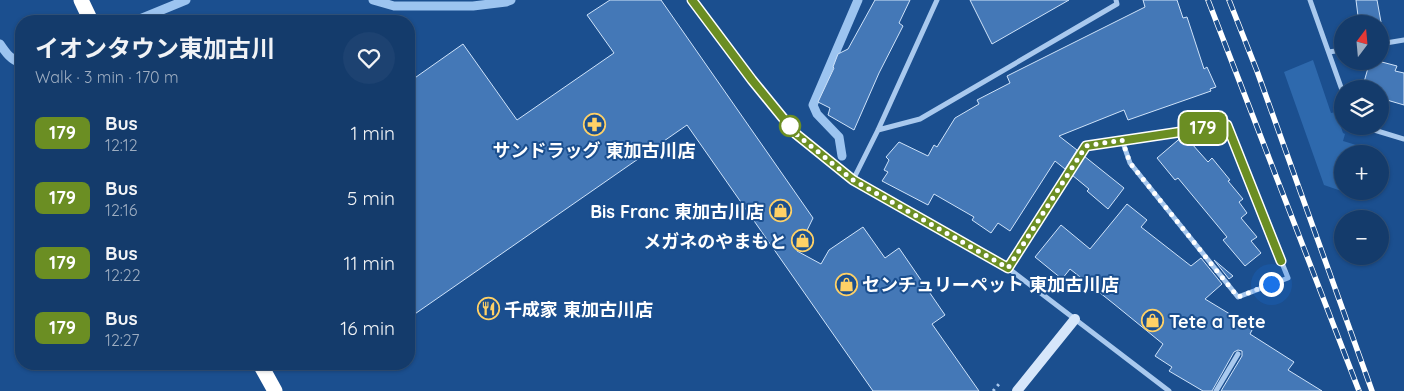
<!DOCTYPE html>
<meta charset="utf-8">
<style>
body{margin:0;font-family:Quicksand,"Noto Sans JP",sans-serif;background:#1d4271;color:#f1f3f6;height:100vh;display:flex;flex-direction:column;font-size:19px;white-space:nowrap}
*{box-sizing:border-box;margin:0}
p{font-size:16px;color:#9dadc1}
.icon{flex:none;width:28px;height:28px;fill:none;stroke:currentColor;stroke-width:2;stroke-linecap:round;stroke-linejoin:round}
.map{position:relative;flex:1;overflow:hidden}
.drawer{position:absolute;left:15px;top:15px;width:400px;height:355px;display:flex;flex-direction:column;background:#143b6b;border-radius:20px;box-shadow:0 1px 4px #0004,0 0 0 1px #33557e}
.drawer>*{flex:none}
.badge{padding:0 10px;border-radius:8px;font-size:18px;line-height:32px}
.needle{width:32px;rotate:16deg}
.controls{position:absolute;left:1334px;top:15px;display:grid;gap:10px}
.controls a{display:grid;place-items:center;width:55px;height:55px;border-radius:50%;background:#143b6b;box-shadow:0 1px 4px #0004,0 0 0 1px #33557e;font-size:25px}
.you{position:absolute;width:25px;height:25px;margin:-12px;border:4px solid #fff;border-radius:50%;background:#1a73e8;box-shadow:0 0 0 8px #1a73e833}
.map>.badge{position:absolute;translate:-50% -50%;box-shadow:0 0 0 2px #fff}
.round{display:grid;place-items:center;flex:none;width:52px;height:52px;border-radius:26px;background:#1d4271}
.head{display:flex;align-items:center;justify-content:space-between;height:85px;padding:0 20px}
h1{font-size:24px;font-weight:700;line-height:38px}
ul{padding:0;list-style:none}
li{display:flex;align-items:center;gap:15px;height:65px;padding:0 20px}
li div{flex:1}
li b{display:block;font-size:19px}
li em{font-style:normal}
li .badge{min-width:55px;font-weight:700;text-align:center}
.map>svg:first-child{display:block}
</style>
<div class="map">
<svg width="1404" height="391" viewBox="0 0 1404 391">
<rect width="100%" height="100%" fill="#1b4f8f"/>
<path fill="#2e69ad" d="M 1313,60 L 1331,113 L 1336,112 L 1343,133 L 1345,134 L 1343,141 L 1366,148 L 1365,154 L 1342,154 L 1342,191 L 1354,191 L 1353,195 L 1324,185 L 1284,72 Z"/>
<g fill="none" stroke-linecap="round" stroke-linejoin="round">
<path stroke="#9cc4f0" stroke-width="9" d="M 373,0 L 394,6 L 473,6 L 506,2 L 511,0
M 135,21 L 186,0
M 0,44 C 6,53 11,60 21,63
M 842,156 L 839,137 L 817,114 L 813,105 L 858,0"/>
</g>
<path fill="#4478b7" stroke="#cfe3fa" d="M 610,0 L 661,0 L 813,218 L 797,251 L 821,264 L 829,250 L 863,227 L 885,258 L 899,248 L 945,315 L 932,324 L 979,391 L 873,391 L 687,125 L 409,318 L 409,82 L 463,44 L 517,120 L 614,53 L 587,15 Z
M 875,0 L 910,0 L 899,23 L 903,26 L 879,73 L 854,130 L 828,115 L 830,108 L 818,102 L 834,68 L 833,67 L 838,54 L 848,49 Z
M 970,0 L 1069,0 L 992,44 Z
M 1143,0 L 1177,0 L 1183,18 L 1187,17 L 1204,69 L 1207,67 L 1216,87 L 1210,89 L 1211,91 L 1128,120 L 1124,110 L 1059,136 L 1077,150 L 1065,169 L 1055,161 L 1010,231 L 998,223 L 991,233 L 972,220 L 974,217 L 934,194 L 928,205 L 882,181 L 888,172 L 884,170 L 889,160 L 886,157 L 899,142 L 928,156 L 934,145 L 937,147 L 955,118 L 979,104 L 977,100 L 1010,83 L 1007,76 L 1145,7 Z
M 1356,0 L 1377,0 L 1381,22 L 1359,24 Z
M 1370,61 L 1378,61 L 1397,66 L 1395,71 L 1404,73 L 1404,105 L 1380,98 L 1380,89 L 1362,89 Z
M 1184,135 L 1208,162 L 1212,158 L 1230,180 L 1228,181 L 1243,199 L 1239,202 L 1247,213 L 1241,218 L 1257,237 L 1251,241 L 1261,253 L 1245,266 L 1223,240 L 1227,237 L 1178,178 L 1175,180 L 1157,158 Z
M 1084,156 L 1124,188 L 1108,209 L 1087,191 L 1089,189 L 1072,175 Z
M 1127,204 L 1147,220 L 1141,227 L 1191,266 L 1201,258 L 1222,284 L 1205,299 L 1253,328 L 1250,334 L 1294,362 L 1288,370 L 1322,391 L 1221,391 L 1242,356 L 1242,351 L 1238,350 L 1234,352 L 1212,391 L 1203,391 L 1169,371 L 1172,367 L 1155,356 L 1163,344 L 1114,304 L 1070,269 L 1062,279 L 1035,257 L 1061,225 L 1090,249 Z
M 1214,260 L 1233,276 L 1229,279 Z"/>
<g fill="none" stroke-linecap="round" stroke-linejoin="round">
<path stroke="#a9c9ee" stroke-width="3" stroke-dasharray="2.5 4" stroke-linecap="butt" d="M 993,391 L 999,384"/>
<path stroke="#a9c9ee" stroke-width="5" d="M 692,0 L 752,80 L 796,134 L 853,180 L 1008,268 L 1169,391
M 1310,0 L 1342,90
M 1380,44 L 1404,40
M 1329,52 L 1342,50
M 1361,126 L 1404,139
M 878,130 L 920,119 L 1117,4 L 1116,0
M 853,180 L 878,130 L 937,0
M 1008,268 L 1086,145 L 1227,125 L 1288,278 L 1238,297 L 1130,163 L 1122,140
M 1216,391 L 1238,354"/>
<path stroke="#d6e6fa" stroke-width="10" d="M 1017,391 L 1075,319"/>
<path stroke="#fff" stroke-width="15" d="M 81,0 L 91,21
M 260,364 L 275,391"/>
<defs>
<path id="rail" d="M 1208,0 L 1359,391
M 1229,0 L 1257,71 L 1372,391"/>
</defs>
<use href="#rail" stroke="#fff" stroke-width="5.5"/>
<use href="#rail" stroke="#1b4f8f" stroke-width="4" stroke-dasharray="11" stroke-linecap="butt"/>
</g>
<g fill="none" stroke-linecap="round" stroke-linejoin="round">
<defs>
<path id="line" d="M 692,0 L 752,80 L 796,134 L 853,180 L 1008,268 L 1086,146 L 1227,125 L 1281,261"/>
</defs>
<use href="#line" stroke="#fff" stroke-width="11"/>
<use href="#line" stroke="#6b8e23" stroke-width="8"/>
<path stroke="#fff" stroke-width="5" stroke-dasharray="0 9" d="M 790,126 L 785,120 L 796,134 L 853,180 L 1008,268 L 1086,146 L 1122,140 L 1130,163 L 1238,297 L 1271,284"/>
</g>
<defs>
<symbol id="pharmacy-ring" viewBox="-11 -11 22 22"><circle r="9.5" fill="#1b4f8f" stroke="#ffd166" stroke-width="1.5"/><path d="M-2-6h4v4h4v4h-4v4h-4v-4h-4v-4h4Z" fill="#ffd166"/></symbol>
<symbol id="shop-ring" viewBox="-11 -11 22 22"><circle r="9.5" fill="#1b4f8f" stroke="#ffd166" stroke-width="1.5"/><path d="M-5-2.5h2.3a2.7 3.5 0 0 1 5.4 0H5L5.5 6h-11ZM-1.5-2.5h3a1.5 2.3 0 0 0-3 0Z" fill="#ffd166"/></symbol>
<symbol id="restaurant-ring" viewBox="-11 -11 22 22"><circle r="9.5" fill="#1b4f8f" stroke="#ffd166" stroke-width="1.5"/><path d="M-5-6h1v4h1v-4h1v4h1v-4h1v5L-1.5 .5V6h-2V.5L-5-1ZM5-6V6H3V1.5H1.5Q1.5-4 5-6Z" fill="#ffd166"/></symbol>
</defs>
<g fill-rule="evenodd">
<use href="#pharmacy-ring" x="582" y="112" width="25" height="25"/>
<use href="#shop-ring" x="768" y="198" width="25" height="25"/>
<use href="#shop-ring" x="790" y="228" width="25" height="25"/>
<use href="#shop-ring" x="834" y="272" width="25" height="25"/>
<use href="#restaurant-ring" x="476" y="296" width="25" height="25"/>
<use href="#shop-ring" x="1140" y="308" width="25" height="25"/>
</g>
<circle fill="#fff" stroke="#6b8e23" stroke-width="2.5" cx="790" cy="126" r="10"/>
<g text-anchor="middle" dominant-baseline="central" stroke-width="4" stroke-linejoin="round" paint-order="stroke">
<g font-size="18" font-weight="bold" fill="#fff" stroke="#1b4f8f" text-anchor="start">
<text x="594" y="150" text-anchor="middle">サンドラッグ 東加古川店</text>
<text x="764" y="211" text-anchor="end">Bis Franc 東加古川店</text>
<text x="787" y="241" text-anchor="end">メガネのやまもと</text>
<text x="862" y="284">センチュリーペット 東加古川店</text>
<text x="504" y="309">千成家 東加古川店</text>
<text x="1169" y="321">Tete a Tete</text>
</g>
</g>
</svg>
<div class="controls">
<a><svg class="needle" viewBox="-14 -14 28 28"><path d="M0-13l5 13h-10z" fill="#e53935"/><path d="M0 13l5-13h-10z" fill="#9dadc1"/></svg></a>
<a><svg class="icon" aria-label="layers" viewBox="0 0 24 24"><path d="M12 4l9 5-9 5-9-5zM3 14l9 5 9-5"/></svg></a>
<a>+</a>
<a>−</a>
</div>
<div class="you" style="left:1271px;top:284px"></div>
<b class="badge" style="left:1203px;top:128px;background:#6b8e23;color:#fff">179</b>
<section class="drawer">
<div class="head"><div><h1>イオンタウン東加古川</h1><p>Walk · 3 min · 170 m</p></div><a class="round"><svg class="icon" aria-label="heart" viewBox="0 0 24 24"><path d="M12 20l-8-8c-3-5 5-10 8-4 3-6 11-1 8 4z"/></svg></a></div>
<ul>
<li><span class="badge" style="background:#6b8e23;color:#fff">179</span><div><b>Bus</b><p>12:12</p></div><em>1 min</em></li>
<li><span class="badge" style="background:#6b8e23;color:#fff">179</span><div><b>Bus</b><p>12:16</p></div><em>5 min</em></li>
<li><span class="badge" style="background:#6b8e23;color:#fff">179</span><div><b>Bus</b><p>12:22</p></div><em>11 min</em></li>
<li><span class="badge" style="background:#6b8e23;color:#fff">179</span><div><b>Bus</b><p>12:27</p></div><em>16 min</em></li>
</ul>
</section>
</div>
